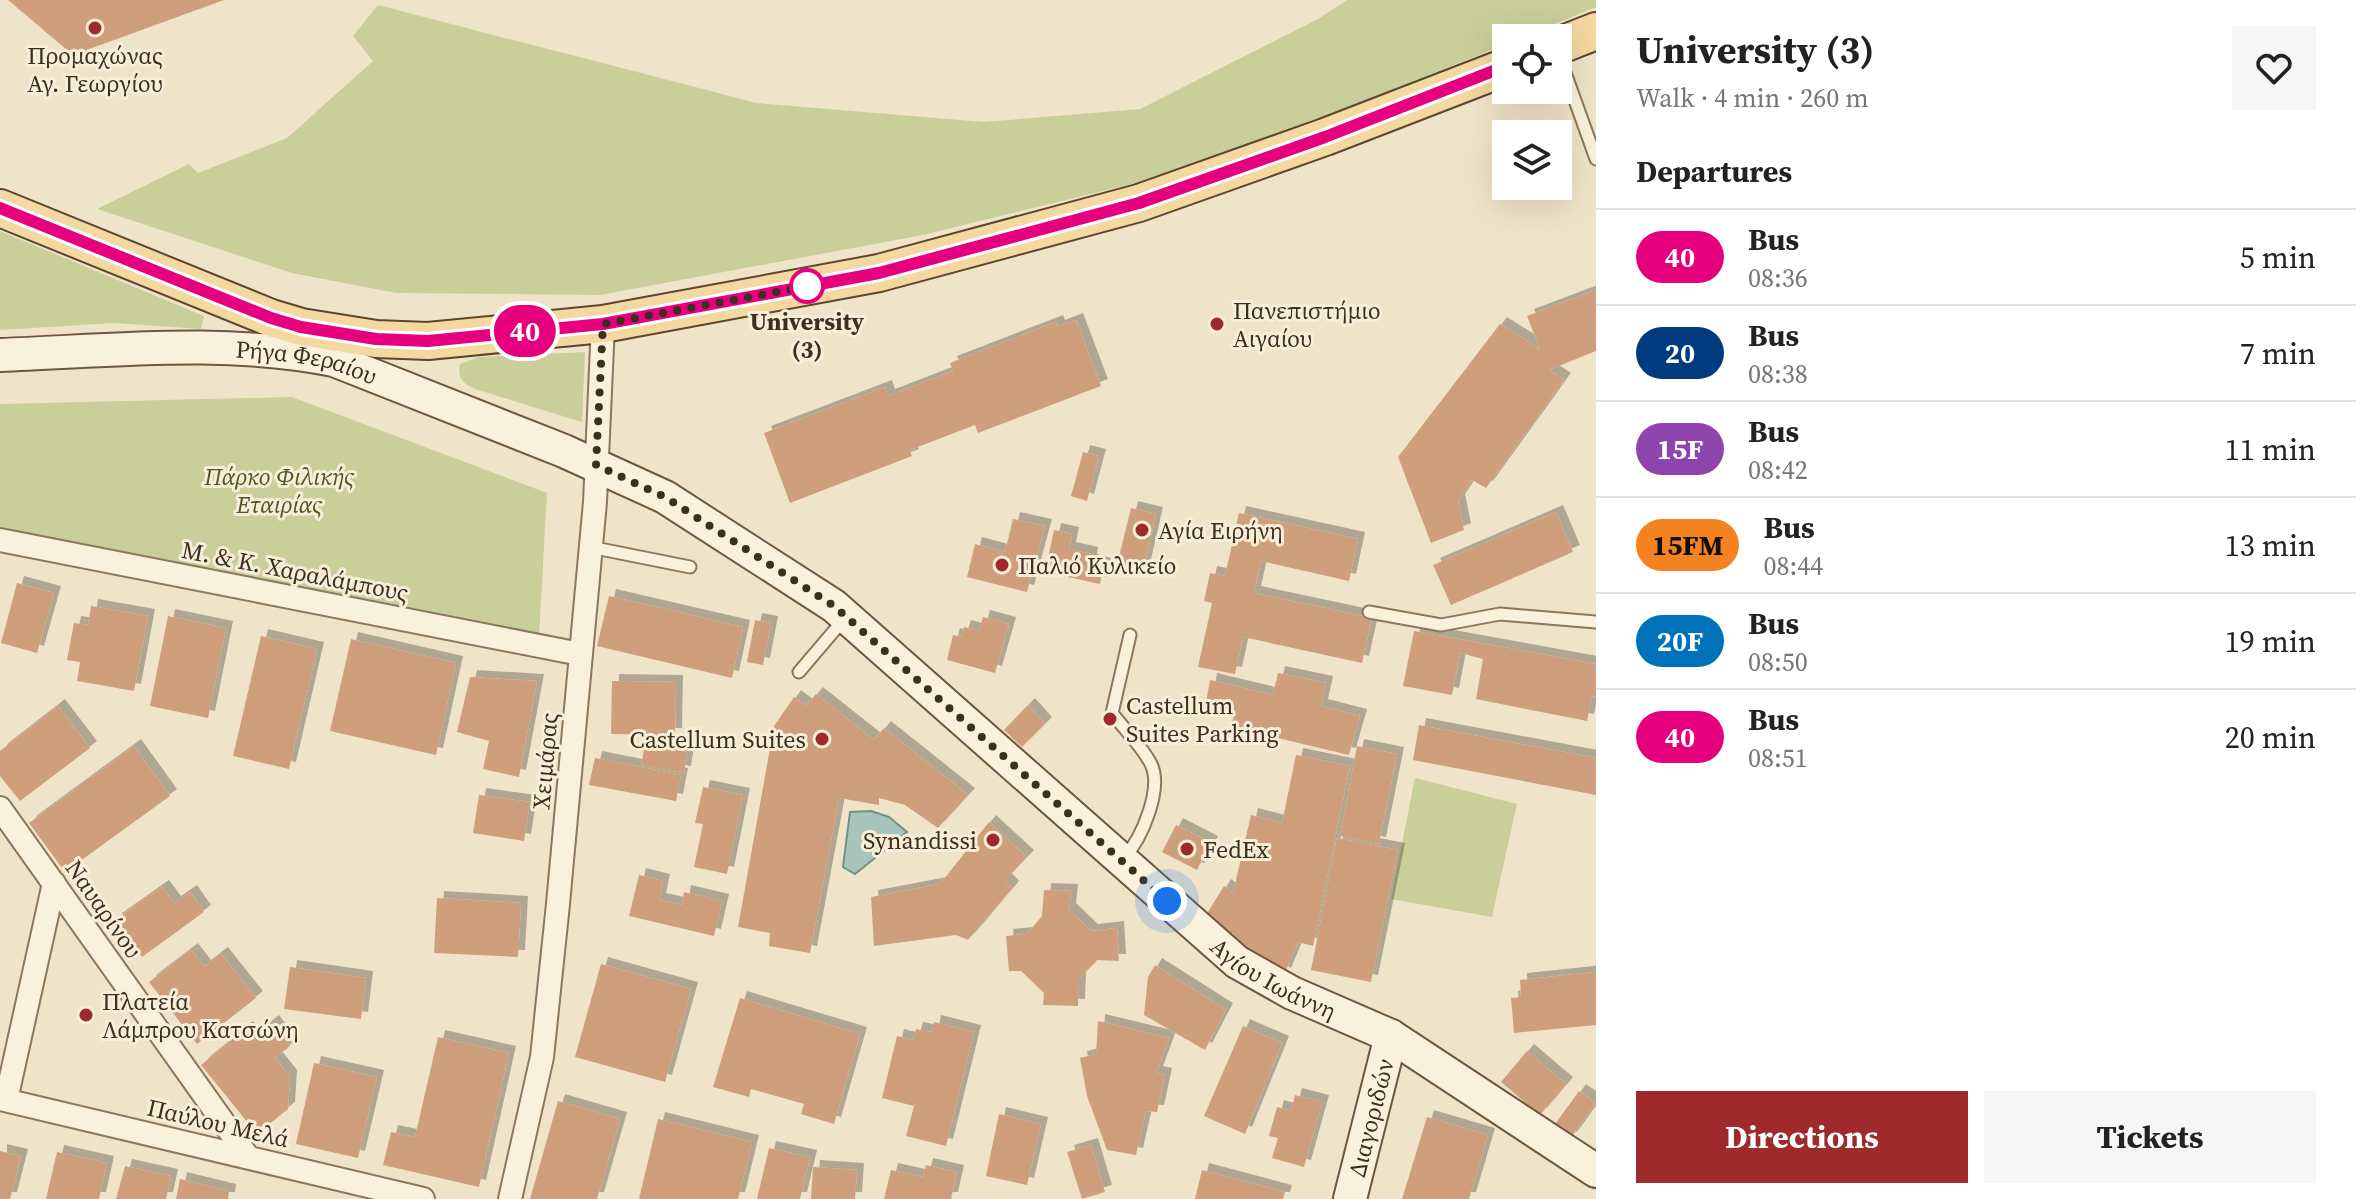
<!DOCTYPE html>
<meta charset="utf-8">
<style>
body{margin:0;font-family:"Source Serif 4",serif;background:#f6f6f6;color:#222;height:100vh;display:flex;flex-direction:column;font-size:30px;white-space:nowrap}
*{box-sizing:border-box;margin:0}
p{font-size:26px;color:#767676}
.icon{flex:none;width:44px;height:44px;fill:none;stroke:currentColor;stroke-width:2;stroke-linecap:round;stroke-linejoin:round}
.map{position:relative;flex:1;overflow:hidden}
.details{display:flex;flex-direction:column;background:#fff;width:760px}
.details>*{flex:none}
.badge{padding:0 16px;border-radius:26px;font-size:28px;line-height:52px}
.tools{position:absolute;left:1492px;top:24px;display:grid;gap:16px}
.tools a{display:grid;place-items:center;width:80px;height:80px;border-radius:0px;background:#fff;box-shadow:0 8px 32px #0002;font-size:40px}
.you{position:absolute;width:40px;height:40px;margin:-20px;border:6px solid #fff;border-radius:50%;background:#1a73e8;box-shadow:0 0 0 12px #1a73e833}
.map>.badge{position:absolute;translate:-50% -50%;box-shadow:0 0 0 4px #fff}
h2{padding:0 40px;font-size:30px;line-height:72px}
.round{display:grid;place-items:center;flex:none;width:84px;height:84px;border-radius:0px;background:#f6f6f6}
.headline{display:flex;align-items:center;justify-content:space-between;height:136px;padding:0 40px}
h1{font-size:38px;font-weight:700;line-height:60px}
.cta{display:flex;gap:16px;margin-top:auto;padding:16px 40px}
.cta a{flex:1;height:92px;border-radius:0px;background:#9e2a2b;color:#fff;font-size:32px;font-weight:700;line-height:92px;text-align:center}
.cta a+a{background:#f6f6f6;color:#222}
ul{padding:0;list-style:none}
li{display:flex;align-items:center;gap:24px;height:96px;padding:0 40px;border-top:2px solid #e0e0e0}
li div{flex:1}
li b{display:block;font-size:30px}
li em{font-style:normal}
li .badge{min-width:88px;font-weight:700;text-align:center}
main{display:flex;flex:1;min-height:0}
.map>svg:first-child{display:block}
</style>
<main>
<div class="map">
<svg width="1596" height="1199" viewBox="0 0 1596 1199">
<defs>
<filter id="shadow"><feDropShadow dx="7" dy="-7" stdDeviation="0" flood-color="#0004"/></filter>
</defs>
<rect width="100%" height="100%" fill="#f0e4c8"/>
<path fill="#c9cf9b" d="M 1347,0 L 1596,0 L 1596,7 L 1521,38 L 1506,38 L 1506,44 L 1271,139 L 1136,183 L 923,235 L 600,295 L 396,293 L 292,273 L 97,209 L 189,164 L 198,173 L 287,138 L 373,61 L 353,36 L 378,5 L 757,103 L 984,122 L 1140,109 L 1318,19 Z
M 0,231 L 204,316 L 201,329 L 114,323 L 0,330 Z
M 585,352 L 582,422 L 475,389 C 463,384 457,378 460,364 L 479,357 Z
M 292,397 L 547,493 L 539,637 L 0,527 L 0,404 Z
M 1415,778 L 1517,804 L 1492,917 L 1391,899 Z"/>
<path fill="#a9c4bc" stroke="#6f938a" stroke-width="2" d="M 871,811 L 889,817 L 907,832 L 855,874 L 843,867 L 850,812 Z"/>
<path fill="#cf9f7d" filter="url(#shadow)" d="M 8,0 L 224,0 L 73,55 Z
M 1596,290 L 1596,351 L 1549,370 L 1564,380 L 1486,488 L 1472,480 L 1458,501 L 1464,530 L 1431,543 L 1398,457 L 1500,324 L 1540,349 L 1527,316 Z
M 1076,320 L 1101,386 L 978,433 L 975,425 L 910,450 L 912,456 L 790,503 L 764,433 L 885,387 L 888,396 L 953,371 L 950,363 L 1056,322 L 1058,327 Z
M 1083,452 L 1099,456 L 1087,501 L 1071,496 Z
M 1131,508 L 1156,514 L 1142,575 L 1116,569 Z
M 1556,512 L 1573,552 L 1451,605 L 1433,565 Z
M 1239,513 L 1358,539 L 1349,581 L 1261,561 L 1254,593 L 1372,618 L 1362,663 L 1243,637 L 1235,674 L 1198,667 L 1212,603 L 1204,601 L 1210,573 L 1225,576 Z
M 1013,519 L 1045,526 L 1027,592 L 967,577 L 975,544 L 1005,552 Z
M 1054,530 L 1072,534 L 1069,549 L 1091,554 L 1090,561 L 1104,565 L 1100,584 L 1045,572 Z
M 17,583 L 54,593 L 37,653 L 1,643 Z
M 609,596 L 743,627 L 732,678 L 597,646 Z
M 91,606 L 148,616 L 134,691 L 77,681 L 80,662 L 67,660 L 74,623 L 88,625 Z
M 168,616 L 226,628 L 208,718 L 150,706 Z
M 983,617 L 1009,624 L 995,673 L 947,660 L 953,635 L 961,637 L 964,627 L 979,631 Z
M 755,620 L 771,623 L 763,665 L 747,662 Z
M 1414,631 L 1596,664 L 1596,697 L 1592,696 L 1587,721 L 1476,699 L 1483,659 L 1460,653 L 1452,695 L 1403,686 Z
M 261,636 L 317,649 L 289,769 L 233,756 Z
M 351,639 L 456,663 L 436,755 L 330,731 Z
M 1278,673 L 1326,683 L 1321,706 L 1360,716 L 1349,755 L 1231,727 L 1235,711 L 1206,703 L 1210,680 L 1273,695 Z
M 470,677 L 537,681 L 519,777 L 483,769 L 489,741 L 457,732 Z
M 612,681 L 676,682 L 675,735 L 611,734 Z
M 816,694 L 874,740 L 884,728 L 968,795 L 938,828 L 905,805 L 879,798 L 879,805 L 839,798 L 810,953 L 769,946 L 770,933 L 738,927 L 774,726 L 794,697 L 806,706 Z
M 1028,705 L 1045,724 L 1022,747 L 1004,730 Z
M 58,706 L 90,748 L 20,801 L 0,776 L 0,751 Z
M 1419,725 L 1596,758 L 1596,795 L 1413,760 Z
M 646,739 L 688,747 L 684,773 L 641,765 Z
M 134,746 L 170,796 L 65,872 L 29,823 Z
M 1357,746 L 1397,754 L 1379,844 L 1340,836 Z
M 1296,755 L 1350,766 L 1313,946 L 1298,942 L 1284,975 L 1253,954 L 1206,915 L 1224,886 L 1233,893 L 1251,815 L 1282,823 Z
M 595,758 L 681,775 L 676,801 L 589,785 Z
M 703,787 L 743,795 L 727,874 L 694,867 L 703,824 L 695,823 Z
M 479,795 L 530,802 L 524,841 L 473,833 Z
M 989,822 L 1027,857 L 1005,880 L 1012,888 L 968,940 L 956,935 L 874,946 L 871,897 L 940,884 Z
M 1176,825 L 1211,843 L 1197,870 L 1162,852 Z
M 1337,838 L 1398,850 L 1371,982 L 1311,970 Z
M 639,875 L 663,881 L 659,900 L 682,905 L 684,892 L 722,901 L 714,936 L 629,916 Z
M 162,887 L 174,903 L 190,892 L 204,912 L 142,957 L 115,920 Z
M 1044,890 L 1071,891 L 1069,910 L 1091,931 L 1117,928 L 1119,961 L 1097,960 L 1079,979 L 1078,1006 L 1043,1005 L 1044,993 L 1021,971 L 1009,971 L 1006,936 L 1027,934 L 1042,916 Z
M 437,898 L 521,903 L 518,957 L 434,953 Z
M 191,950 L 204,967 L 221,954 L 256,998 L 197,1044 L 149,982 Z
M 601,964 L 691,989 L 665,1082 L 575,1057 Z
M 1155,965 L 1226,1010 L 1205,1050 L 1144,1015 L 1148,977 Z
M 290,967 L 366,978 L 361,1019 L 284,1009 Z
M 1596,972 L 1596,1025 L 1514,1033 L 1511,998 L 1521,997 L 1520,980 Z
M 740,998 L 860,1034 L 834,1124 L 801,1114 L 804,1104 L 751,1089 L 749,1097 L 713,1087 Z
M 1098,1021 L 1169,1038 L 1156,1073 L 1165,1075 L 1157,1112 L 1146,1111 L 1136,1155 L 1107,1150 L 1087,1096 L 1080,1058 L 1096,1054 Z
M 272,1022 L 290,1046 L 275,1058 L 290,1077 L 288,1109 L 257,1134 L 201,1065 L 246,1028 L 253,1037 Z
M 934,1022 L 974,1032 L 946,1146 L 906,1136 L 914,1106 L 882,1098 L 897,1036 L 913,1040 L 916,1029 L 932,1032 Z
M 1243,1026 L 1282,1043 L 1245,1134 L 1204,1116 Z
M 438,1037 L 509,1053 L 479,1187 L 383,1165 L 391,1132 L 415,1137 Z
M 1527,1051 L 1566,1084 L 1540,1115 L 1501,1082 Z
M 314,1063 L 377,1077 L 358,1158 L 296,1144 Z
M 1579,1091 L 1596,1103 L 1570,1139 L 1553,1127 Z
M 1295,1095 L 1322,1102 L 1304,1167 L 1272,1158 L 1278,1138 L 1269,1136 L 1277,1107 L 1291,1111 Z
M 558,1101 L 620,1119 L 597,1199 L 530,1199 Z
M 999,1114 L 1041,1124 L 1027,1185 L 986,1176 Z
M 1427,1117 L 1488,1135 L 1469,1199 L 1402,1199 Z
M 658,1119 L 752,1142 L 738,1199 L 639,1199 Z
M 1091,1145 L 1105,1192 L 1082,1199 L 1067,1152 Z
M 769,1148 L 810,1157 L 800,1199 L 757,1199 Z
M 0,1151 L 21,1156 L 10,1199 L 0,1199 Z
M 57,1152 L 107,1163 L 99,1199 L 46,1199 Z
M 926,1165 L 957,1172 L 951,1199 L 884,1199 L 891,1170 L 923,1177 Z
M 125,1166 L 171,1176 L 166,1199 L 116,1199 Z
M 813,1167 L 857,1170 L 855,1199 L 811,1199 Z
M 1202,1170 L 1285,1192 L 1283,1199 L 1195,1199 Z
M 180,1179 L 229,1191 L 228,1199 L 176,1199 Z"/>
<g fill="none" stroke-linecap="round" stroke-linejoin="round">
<defs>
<path id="lane" d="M 1558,53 L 1596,159
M 590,547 L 690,567
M 1369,612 L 1441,625 L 1500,614 L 1596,622
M 799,672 L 845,618
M 1124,858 C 1142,838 1163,789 1151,764 C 1142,746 1124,729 1112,713 L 1130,635"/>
<path id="street" d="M 0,540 L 580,654
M 0,808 L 248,1157
M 0,1099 L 423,1199
M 6,1100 L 54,883
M 510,1199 L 542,1057 L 558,904 L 595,502 L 603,324"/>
<g id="secondary">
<path id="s1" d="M 0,355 C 110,351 225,338 334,360 L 564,451 L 665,497 L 834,606 L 1237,962 L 1292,993 L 1391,1036 L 1596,1171"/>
<path id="s2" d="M 1350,1199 L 1391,1036"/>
</g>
<path id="primary" d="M 1558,46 L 1596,31
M 0,208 L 271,318 L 301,327 L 376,339 L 428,341 L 603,324 L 879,273 L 1139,203 L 1325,137 L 1506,67"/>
</defs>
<use href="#lane" stroke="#8d765c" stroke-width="15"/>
<use href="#street" stroke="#8d765c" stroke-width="26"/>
<use href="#secondary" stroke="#6f573f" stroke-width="36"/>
<use href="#primary" stroke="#5b4430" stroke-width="40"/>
<use href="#lane" stroke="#faf1dc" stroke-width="11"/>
<use href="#street" stroke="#faf1dc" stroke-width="22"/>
<use href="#secondary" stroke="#faf1dc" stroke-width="32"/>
<use href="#primary" stroke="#f3d9a0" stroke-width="36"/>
</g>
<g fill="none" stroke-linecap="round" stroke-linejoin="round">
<defs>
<path id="line" d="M 0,208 L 271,318 L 301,327 L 376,339 L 428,341 L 603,324 L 879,273 L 1139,203 L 1325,137 L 1506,66"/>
</defs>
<use href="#line" stroke="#fff" stroke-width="18"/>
<use href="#line" stroke="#e6007e" stroke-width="12"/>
<path stroke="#3d2e20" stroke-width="8" stroke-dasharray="0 14.4" d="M 807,286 L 820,284 L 603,324 L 596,465 L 665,497 L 834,606 L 1167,901"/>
</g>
<g fill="#9e2a2b" stroke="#f7eed8" stroke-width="3">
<circle cx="95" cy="28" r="8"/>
<circle cx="1217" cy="324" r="8"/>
<circle cx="1142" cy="530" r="8"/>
<circle cx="1002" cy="565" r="8"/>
<circle cx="1110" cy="719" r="8"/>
<circle cx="822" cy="739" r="8"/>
<circle cx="993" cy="840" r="8"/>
<circle cx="1187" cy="849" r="8"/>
<circle cx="86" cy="1015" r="8"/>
</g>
<circle fill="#fff" stroke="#e6007e" stroke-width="4" cx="807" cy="286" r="16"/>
<g text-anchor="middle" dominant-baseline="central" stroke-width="6" stroke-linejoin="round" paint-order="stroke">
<g font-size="24" fill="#3d2e20" stroke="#f7eed8" text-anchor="start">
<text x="95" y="55" text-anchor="middle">Προμαχώνας<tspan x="95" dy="28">Αγ. Γεωργίου</tspan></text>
<text x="1233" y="310">Πανεπιστήμιο<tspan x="1233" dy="28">Αιγαίου</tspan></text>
<text x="1158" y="530">Αγία Ειρήνη</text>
<text x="1018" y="565">Παλιό Κυλικείο</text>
<text x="1126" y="705">Castellum<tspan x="1126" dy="28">Suites Parking</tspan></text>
<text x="806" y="739" text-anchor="end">Castellum Suites</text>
<text x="977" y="840" text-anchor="end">Synandissi</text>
<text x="1203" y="849">FedEx</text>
<text x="102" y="1001">Πλατεία<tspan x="102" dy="28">Λάμπρου Κατσώνη</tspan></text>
</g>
<g font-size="24" font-weight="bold" fill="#3d2e20" stroke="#f7eed8">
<text x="807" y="321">University<tspan x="807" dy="28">(3)</tspan></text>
</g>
<g font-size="24" fill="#3d2e20" stroke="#f7eed8">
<text stroke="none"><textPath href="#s1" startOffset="308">Ρήγα Φεραίου</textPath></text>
<text transform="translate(295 571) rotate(11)">Μ. &amp; Κ. Χαραλάμπους</text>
<text transform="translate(545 761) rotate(-85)">Χειμάρας</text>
<text transform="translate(104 909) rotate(55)">Ναυαρίνου</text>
<text stroke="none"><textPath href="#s1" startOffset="1472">Αγίου Ιωάννη</textPath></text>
<text stroke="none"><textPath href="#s2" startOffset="84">Διαγοριδών</textPath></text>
<text transform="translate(218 1123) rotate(13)">Παύλου Μελά</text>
</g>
<g font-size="24" font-style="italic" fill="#4d5a26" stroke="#f7eed8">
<text x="279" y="476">Πάρκο Φιλικής<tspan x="279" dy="28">Εταιρίας</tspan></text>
</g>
</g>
</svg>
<div class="tools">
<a><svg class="icon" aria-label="locate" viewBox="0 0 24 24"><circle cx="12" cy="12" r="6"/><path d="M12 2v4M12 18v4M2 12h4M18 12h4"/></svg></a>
<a><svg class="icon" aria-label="layers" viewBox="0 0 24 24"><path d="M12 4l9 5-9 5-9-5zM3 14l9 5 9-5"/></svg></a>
</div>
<div class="you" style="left:1167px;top:901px"></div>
<b class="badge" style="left:525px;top:331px;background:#e6007e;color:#fff">40</b>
</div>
<section class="details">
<div class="headline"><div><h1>University (3)</h1><p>Walk · 4 min · 260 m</p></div><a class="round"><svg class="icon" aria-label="heart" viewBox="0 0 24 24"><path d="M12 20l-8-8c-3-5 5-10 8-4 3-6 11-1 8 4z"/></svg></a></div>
<h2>Departures</h2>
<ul>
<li><span class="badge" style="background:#e6007e;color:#fff">40</span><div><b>Bus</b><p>08:36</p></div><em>5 min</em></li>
<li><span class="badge" style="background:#003b80;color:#fff">20</span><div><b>Bus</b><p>08:38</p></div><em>7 min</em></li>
<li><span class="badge" style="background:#8e44ad;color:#fff">15F</span><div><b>Bus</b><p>08:42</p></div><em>11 min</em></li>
<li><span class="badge" style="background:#f58220;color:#111">15FM</span><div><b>Bus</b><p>08:44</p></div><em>13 min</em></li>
<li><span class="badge" style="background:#0072bc;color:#fff">20F</span><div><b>Bus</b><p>08:50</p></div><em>19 min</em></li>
<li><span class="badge" style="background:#e6007e;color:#fff">40</span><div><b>Bus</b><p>08:51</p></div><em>20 min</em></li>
</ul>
<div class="cta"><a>Directions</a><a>Tickets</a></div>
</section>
</main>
